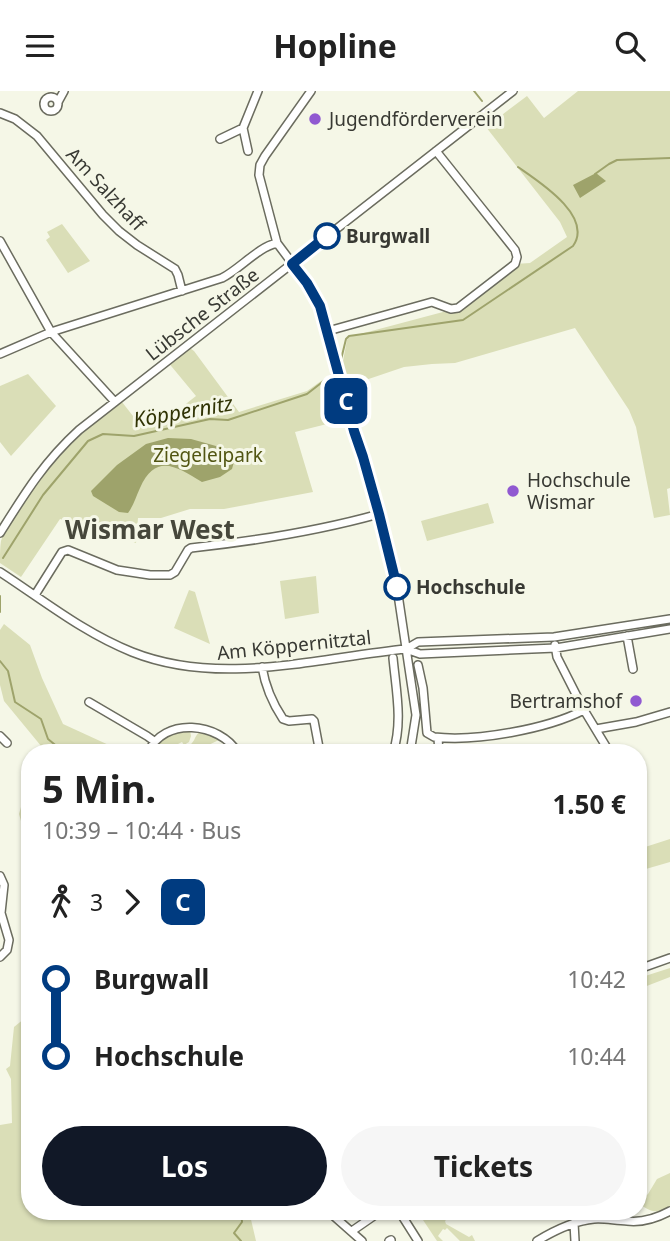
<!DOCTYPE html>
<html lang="de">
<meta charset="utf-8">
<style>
body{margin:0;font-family:"Noto Sans",sans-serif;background:#f6f6f6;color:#222;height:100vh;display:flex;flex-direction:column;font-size:26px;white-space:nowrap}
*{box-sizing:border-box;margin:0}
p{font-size:23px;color:#767676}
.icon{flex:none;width:38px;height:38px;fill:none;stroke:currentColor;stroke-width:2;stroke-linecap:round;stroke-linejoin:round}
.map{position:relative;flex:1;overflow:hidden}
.side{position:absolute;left:21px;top:653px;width:626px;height:476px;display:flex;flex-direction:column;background:#fff;border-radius:28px;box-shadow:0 2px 5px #0004}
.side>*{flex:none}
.badge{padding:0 14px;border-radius:10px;font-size:24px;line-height:46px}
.map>.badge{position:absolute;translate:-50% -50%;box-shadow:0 0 0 4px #fff}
.legs{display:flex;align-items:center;gap:10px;height:77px;padding:0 21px;font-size:23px}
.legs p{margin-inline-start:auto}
.overview{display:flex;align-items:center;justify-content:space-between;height:119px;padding:0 21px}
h1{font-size:38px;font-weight:700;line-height:52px}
.button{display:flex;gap:14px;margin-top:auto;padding:14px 21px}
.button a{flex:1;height:80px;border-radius:42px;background:#111827;color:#fff;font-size:28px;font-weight:700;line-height:80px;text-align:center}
.button a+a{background:#f6f6f6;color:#222}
ul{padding:0 21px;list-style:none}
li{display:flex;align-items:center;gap:24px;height:77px;font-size:26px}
li i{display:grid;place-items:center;width:10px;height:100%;margin:0 9px;background:currentColor}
li i::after{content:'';width:18px;height:18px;margin:-9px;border:5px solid;border-radius:50%;background:#fff}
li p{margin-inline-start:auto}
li:first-child i{background:linear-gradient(#0000 50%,currentColor 0)}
li:last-child i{background:linear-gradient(currentColor 50%,#0000 0)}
header{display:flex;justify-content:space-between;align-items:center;height:91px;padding:0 21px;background:#fff;font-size:32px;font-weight:700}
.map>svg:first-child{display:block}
</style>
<header><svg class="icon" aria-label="menu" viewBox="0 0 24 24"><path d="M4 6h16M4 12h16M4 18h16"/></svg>Hopline<svg class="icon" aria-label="search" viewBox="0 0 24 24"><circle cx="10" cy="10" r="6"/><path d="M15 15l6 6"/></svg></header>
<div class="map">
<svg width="670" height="1150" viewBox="0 0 670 1150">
<rect width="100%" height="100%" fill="#f5f7e7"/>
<path fill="#dadeb7" d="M 578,0 L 670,0 L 670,397 L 667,398 L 670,424 L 654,427 L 636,336 L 629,319 L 575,237 L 455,272 L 432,273 L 404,276 L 348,295 L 344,299 L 351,327 L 295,341 L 313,401 L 224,418 L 190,418 L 161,427 L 138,427 L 136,452 L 106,440 L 60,428 L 21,486 L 0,472 C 0,465 0,456 1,450 C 4,440 12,430 18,422 C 48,374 76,343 122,311 L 140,334 L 159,334 L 196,305 L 167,270 L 187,255 L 194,260 L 239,321 L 307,300 L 338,278 L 343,270 L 347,249 L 349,246 L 458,217 L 515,173 L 530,172 L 567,146 L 560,131 L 486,36 L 527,5 L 544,27 Z
M 62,133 L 90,170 L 68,182 L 46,149 L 50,146 L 47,141 Z
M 28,283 L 56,315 L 11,365 L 0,351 L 0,295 Z
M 488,412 L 494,432 L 427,450 L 421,430 Z
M 316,485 L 319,522 L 285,528 L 280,490 Z
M 189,499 L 195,501 L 210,553 L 174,537 Z
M 4,533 L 30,554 L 42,587 L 63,633 L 124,661 L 46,661 L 4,610 L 0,594 L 0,539 Z
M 190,639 L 191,645 L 189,651 L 184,654 L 182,651 L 160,662 L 157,654 C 168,642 174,641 190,639 Z
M 200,640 L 223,647 L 194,661 L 188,661 L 186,657 C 196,651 193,647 200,640 Z
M 30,684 L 30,762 L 19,723 Z
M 670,748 L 670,771 L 639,780 L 639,758 Z
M 670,877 L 670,886 L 639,898 L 639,887 Z
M 30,923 L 30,1120 L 249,1120 L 256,1150 L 0,1150 L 0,1034 L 12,1032 L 11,988 L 6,978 L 10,975 L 14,936 Z
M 670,1082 L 670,1117 C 658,1123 650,1121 640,1113 L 640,1110 L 648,1103 L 657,1088 Z
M 417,1120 L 441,1120 L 447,1128 L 445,1130 L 446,1133 L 469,1146 L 472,1144 L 475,1150 L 460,1150 L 447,1137 L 445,1139 L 443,1138 L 438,1145 L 443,1150 L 437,1150 Z"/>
<path fill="#9ea36b" d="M 596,82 L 606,90 L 580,107 L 573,94 Z
M 168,347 L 191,348 L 216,355 L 233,366 L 234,371 L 232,378 L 220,386 L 202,391 C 177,376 156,361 140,397 C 136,405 134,414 128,422 L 119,421 L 93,405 L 91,400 L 117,374 L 146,353 Z"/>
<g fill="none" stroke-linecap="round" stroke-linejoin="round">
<path stroke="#9ea36b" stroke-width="2" d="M 474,0 L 482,10
M 595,83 L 609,73 L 617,69 L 670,67
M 339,277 L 346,248 L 349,245 L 463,229 L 573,155 C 594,125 538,90 518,76
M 3,467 L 43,404 L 88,350 L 103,343 L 134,345 L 210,328 L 228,329 L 307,303 L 334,282
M 0,505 L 0,521
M 0,570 L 8,580 L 15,611 L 41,628 L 48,648 L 65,662
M 241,1150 L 234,1142 L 242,1131 L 241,1120"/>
<defs>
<path id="minor" d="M 311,0 L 265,65 L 260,74 L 259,84 L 277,152 L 307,192 L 320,215 L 354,340 L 363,366 L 379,423 L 396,490 L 416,624 L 410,662
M44 13a7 7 0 1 1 14 0a7 7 0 1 1-14 0Z
M 58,11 L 64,0
M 0,22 L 15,28 L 37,45 L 103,124 L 119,140 L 137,154 L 175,178 L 178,184 L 182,200
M 220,48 L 243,37
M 248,60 L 243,37 L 258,0
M 0,150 L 51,241 L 115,311
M 328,240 L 432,211 L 451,218 L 458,217 L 515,173 L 517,166 L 515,159 L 436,60
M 0,263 L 51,241 L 222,187 C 240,178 258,156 277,152
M 0,442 C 25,402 44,371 79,339 L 513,0
M 0,481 C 43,509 84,542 132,561 C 220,596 316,567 406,558 L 420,563 L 556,557 L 670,538
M 35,504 L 62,461 L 68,459 L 117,479 L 150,484 L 170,484 L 175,481 L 188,459 L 191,457 C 255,450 318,440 379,423
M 627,545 L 633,578
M 555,554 L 557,566 L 584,619 L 610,662
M 406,558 L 418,551 L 554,546 L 670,528
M 393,567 C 396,599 403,631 393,662
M 418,574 L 423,597 L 427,642 L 434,646 C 476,651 547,638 584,619
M 262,576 C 265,594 273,613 283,628 L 289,630 L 312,628 L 314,630 L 320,662
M 89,611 L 147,645 L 154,650
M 596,638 L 636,631 L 670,621
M 0,645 L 7,652
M 438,647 L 439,662
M 148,662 C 163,625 220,631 238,662
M 0,785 L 4,794 L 1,822 L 9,849 L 7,859 L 0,866
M 639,878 L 670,867
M 328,1120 L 362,1150
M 399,1120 L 418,1150
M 574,1132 L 575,1150
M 352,1140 L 378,1122
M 389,1150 L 391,1149
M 537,1150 C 555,1139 573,1130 594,1128 C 605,1127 616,1130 627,1130 C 643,1132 657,1127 670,1120"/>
</defs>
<use href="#minor" stroke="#6b6c5f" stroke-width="10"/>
<use href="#minor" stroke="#fff" stroke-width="7"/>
</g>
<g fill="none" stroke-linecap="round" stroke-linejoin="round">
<defs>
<path id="line-1" d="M 327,145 L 292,173 L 307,192 L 320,215 L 354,340 L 363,366 L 379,423 L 397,496"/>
</defs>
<use href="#line-1" stroke="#fff" stroke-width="16"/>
<use href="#line-1" stroke="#003b80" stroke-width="10"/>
</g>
<g fill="#9059d1" stroke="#f5f7e7" stroke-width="2.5">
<circle cx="315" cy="28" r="7"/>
<circle cx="513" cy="400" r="7"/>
<circle cx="636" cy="610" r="7"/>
</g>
<g fill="#fff" stroke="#003b80" stroke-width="3.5">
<circle cx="327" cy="145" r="12"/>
<circle cx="397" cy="496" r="12"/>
</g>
<g text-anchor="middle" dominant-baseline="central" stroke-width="6" stroke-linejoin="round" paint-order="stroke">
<g font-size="19" fill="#383933" stroke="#f5f7e7" text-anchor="start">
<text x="329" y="28">Jugendförderverein</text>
<text x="527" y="389">Hochschule<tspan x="527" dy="22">Wismar</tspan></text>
<text x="622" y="610" text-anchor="end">Bertramshof</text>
</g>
<g font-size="19" fill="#383933" stroke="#f5f7e7">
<text transform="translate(106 98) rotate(47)">Am Salzhaff</text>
<text transform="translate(202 223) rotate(-38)">Lübsche Straße</text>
<text transform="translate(294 554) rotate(-6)">Am Köppernitztal</text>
</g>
<g font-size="19" font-weight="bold" fill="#383933" stroke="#f5f7e7" text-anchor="start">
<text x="346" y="145">Burgwall</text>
<text x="416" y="496">Hochschule</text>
</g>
<g font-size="19" fill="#515512" stroke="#f5f7e7">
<text x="208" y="364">Ziegeleipark</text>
</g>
<g font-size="21" font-style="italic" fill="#303304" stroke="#f5f7e7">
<text transform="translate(183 320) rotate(-10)">Köppernitz</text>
</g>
<g font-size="26" font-weight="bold" fill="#46473b" stroke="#f5f7e7">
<text x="150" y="438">Wismar West</text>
</g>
</g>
</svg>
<b class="badge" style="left:346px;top:310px;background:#003b80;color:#fff">C</b>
<section class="side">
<div class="overview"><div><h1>5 Min.</h1><p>10:39 – 10:44 · Bus</p></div><b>1.50 €</b></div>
<div class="legs"><svg class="icon" aria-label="walk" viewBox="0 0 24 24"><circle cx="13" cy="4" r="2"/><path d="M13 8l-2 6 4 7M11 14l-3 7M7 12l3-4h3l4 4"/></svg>3<svg class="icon" aria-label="forward" viewBox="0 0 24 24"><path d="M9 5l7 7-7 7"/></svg><b class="badge" style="background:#003b80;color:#fff">C</b></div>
<ul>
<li><i style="color:#003b80"></i><b>Burgwall</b><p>10:42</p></li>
<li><i style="color:#003b80"></i><b>Hochschule</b><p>10:44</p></li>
</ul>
<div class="button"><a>Los</a><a>Tickets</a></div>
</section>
</div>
